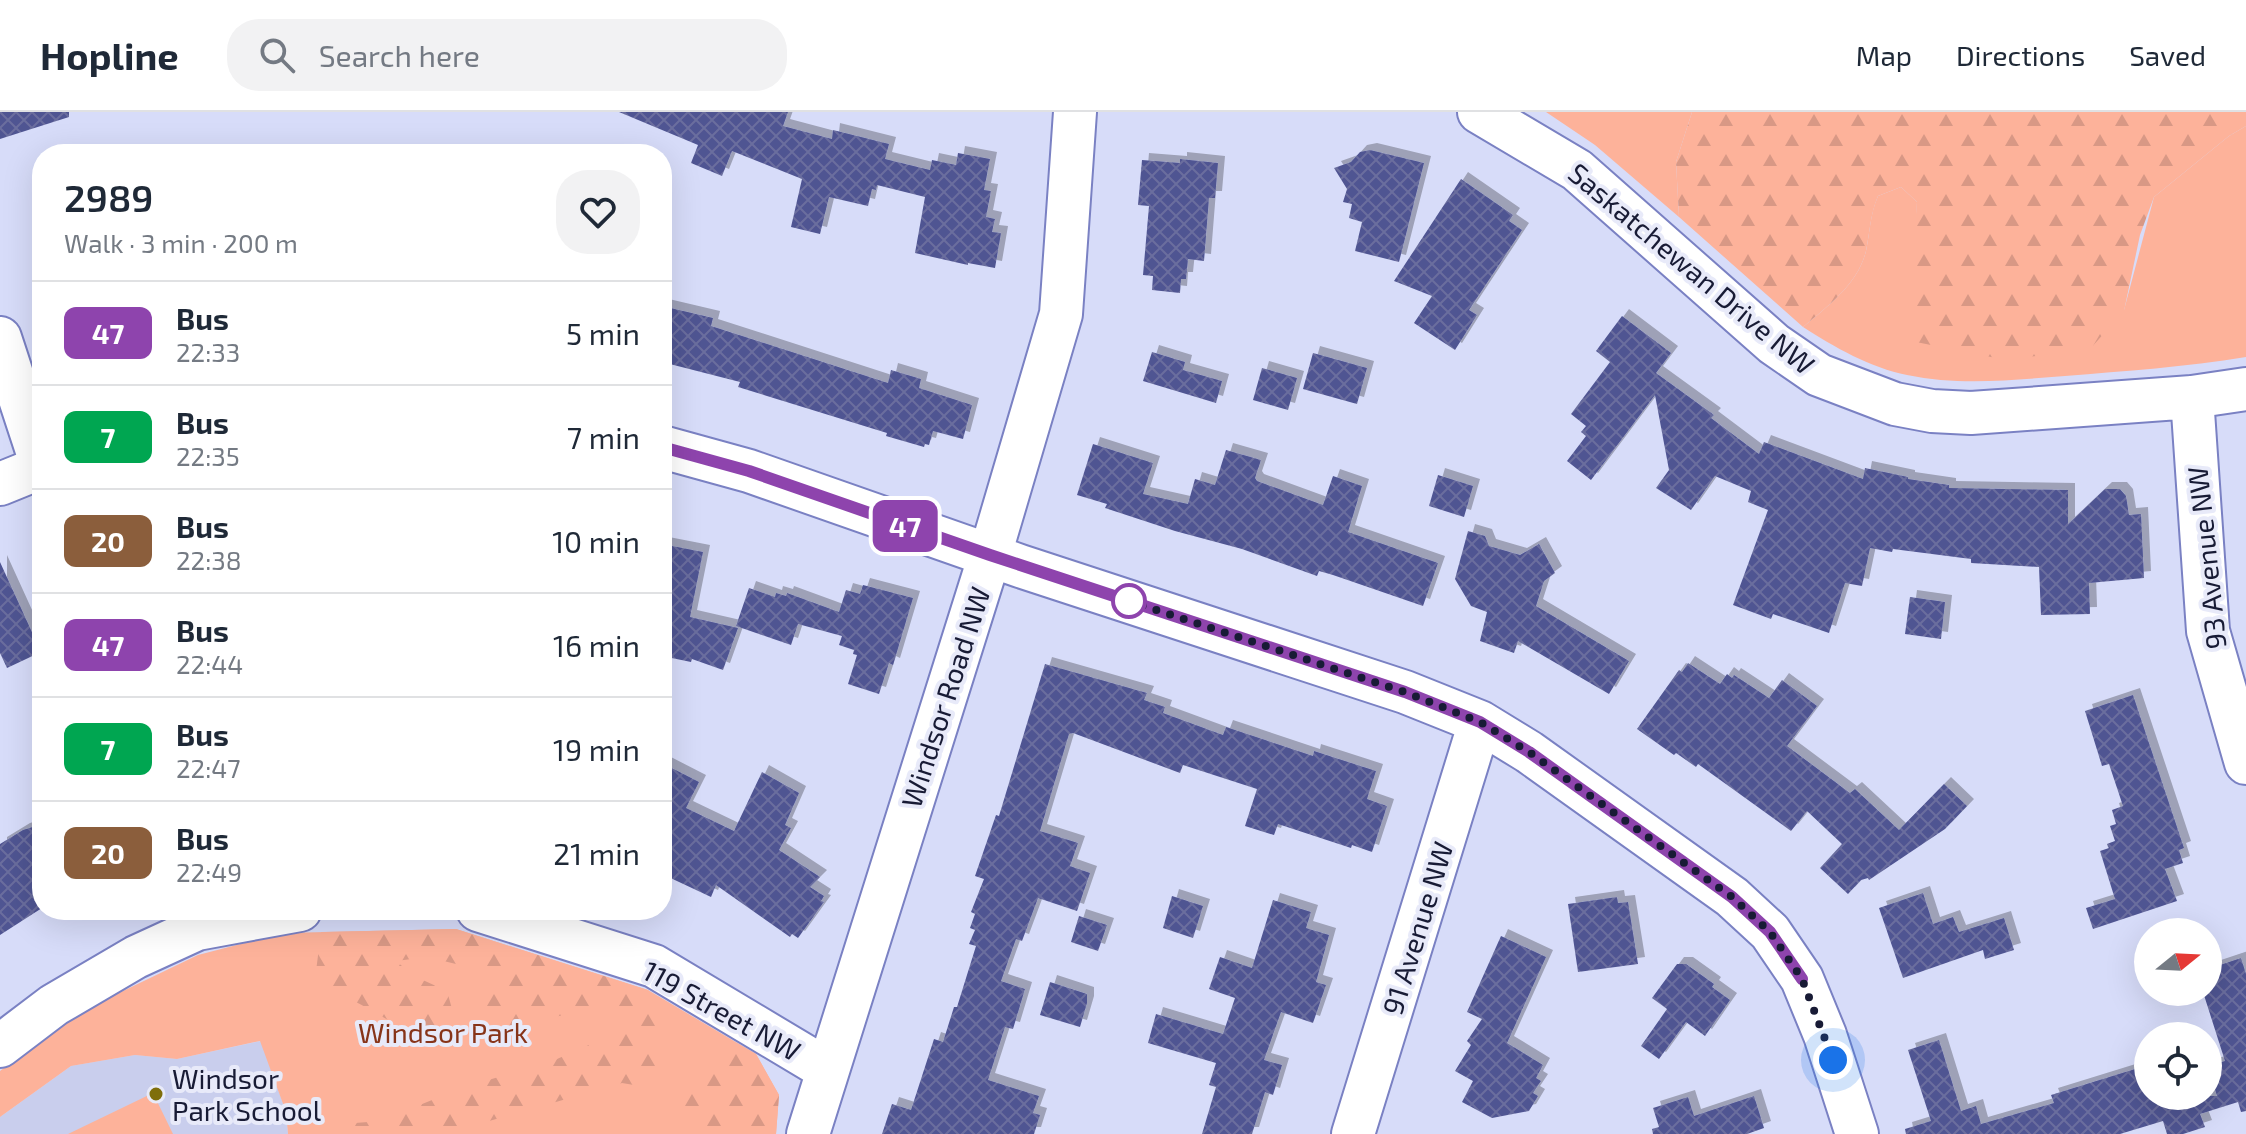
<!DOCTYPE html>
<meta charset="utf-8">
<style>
body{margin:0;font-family:"Exo 2",sans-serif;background:#f2f2f3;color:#1f2937;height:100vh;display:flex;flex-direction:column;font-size:30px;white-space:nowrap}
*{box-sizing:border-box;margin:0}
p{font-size:26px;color:#747a83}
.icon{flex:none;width:44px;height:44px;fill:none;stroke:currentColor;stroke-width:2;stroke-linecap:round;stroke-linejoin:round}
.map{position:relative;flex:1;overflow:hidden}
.side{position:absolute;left:32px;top:32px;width:640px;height:776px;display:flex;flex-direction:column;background:#fff;border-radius:32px;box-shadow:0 8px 32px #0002}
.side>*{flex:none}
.badge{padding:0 16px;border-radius:12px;font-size:28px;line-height:52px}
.needle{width:52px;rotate:72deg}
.buttons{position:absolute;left:2134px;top:806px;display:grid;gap:16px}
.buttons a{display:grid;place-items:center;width:88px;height:88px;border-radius:50%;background:#fff;box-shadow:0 8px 32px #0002;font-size:40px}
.you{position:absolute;width:40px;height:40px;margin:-20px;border:6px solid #fff;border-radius:50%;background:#1a73e8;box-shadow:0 0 0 12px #1a73e833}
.map>.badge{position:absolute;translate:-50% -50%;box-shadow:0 0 0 4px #fff}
.round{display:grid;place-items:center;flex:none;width:84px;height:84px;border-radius:32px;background:#f2f2f3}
.summary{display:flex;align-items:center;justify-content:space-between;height:136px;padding:0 32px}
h1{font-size:38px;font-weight:600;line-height:60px}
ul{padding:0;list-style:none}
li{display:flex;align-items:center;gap:24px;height:104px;padding:0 32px;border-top:2px solid #e0e1e3}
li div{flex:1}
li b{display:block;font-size:30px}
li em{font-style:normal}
li .badge{min-width:88px;font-weight:700;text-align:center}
header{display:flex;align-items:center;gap:48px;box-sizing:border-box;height:112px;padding:0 40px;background:#fff;border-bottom:2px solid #e0e1e3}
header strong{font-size:38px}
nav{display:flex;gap:44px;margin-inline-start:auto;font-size:28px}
.search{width:560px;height:72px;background:#f2f2f3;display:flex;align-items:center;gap:20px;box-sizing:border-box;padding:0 28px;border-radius:32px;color:#747a83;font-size:30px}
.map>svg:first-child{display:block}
</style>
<header>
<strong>Hopline</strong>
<div class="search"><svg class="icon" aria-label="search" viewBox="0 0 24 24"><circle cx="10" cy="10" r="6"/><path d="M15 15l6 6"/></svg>Search here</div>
<nav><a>Map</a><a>Directions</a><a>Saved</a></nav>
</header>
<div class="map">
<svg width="2246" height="1022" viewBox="0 0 2246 1022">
<defs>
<pattern id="forest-firs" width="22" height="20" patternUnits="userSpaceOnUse" patternTransform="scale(2)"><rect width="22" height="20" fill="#fdb29a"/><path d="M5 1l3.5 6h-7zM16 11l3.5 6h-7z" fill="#d89885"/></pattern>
<pattern id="building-cross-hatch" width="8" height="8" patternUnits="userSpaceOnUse" patternTransform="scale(2)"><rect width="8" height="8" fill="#4f5492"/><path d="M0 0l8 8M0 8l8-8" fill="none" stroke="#6a6e9e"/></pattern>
<filter id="shadow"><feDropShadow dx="7" dy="-7" stdDeviation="0" flood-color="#0004"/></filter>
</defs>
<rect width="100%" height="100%" fill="#d7dcf9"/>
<path fill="#c9ceed" d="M 261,929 L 286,1000 L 288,1022 L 0,1022 L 0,1005 L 71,954 L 135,943 L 177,947 Z"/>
<path fill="#fdb29a" d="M 1546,0 L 1692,0 L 1676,50 L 1679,105 L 1595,33 Z
M 2246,14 L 2246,245 C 2186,255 2125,259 2065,264 C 2012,268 1960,274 1907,263 C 1871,256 1834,235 1803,215 C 1828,194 1858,172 1866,139 C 1870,120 1870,102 1878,84 L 1901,75 L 1917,90 L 1916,113 L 2124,198 L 2154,85 L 2229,24 Z
M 456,817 L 648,878 L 756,942 L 779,983 L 776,1022 L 288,1022 L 286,1000 L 260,929 L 177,947 L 135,943 L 71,954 L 0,1005 L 0,959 L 73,903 L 198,843 L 283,821 Z
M 153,981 L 173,1022 L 68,1022 Z"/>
<path fill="url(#forest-firs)" d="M 1692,0 L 2246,0 L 2246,14 L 2229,24 L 2154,85 L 2140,123 L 2124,199 L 2090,237 L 2006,248 L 1916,230 L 1908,198 L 1917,90 L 1901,75 L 1878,84 C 1870,103 1870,120 1866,139 C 1858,172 1828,194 1803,215 L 1679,105 L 1676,50 Z
M 456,817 L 648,878 L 670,911 L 652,940 L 666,953 L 658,977 L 622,971 L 444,1022 L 339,1022 L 342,1012 L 368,1010 L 405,999 L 459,977 L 557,947 L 621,919 L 629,899 L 586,897 L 502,919 L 487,915 L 483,898 L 485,859 L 427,845 L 396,849 L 414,864 L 447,879 L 456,911 L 431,931 C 392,914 356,883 314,875 L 321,820 Z
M 737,931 L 756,942 L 779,983 L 776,1022 L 687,1022 L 684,981 L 712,943 Z"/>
<path fill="url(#building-cross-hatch)" filter="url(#shadow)" d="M 0,0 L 69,0 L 69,5 L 0,27 Z
M 619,0 L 788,0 L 783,14 L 832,27 L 833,18 L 889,32 L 885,47 L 930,58 L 932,48 L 956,53 L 958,41 L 990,47 L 984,78 L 991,79 L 986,105 L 995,107 L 992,120 L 1001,121 L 995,156 L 968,151 L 968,153 L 915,141 L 925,85 L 877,73 L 876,78 L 872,77 L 868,94 L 829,85 L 820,122 L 791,115 L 802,67 L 732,39 L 722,64 L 691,51 L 698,33 Z
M 1370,38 L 1424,51 L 1399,150 L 1355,139 L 1362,110 L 1349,106 L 1352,92 L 1343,90 L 1347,77 L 1334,56 L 1351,50 L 1360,40 Z
M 1180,47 L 1218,51 L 1215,86 L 1209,86 L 1204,149 L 1188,147 L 1186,167 L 1181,167 L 1180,181 L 1152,178 L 1153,164 L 1143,163 L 1149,94 L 1138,93 L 1142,48 L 1180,51 Z
M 1461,67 L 1513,103 L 1509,109 L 1522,118 L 1469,198 L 1477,203 L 1455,238 L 1414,211 L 1432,184 L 1394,169 Z
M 662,194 L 713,206 L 711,214 L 888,271 L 891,258 L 921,267 L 919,276 L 972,293 L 963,327 L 933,319 L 929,333 L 925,332 L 924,335 L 886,324 L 887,321 L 738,275 L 740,270 L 662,250 Z
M 1622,204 L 1671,241 L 1656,261 L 1714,303 L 1711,306 L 1759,342 L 1764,330 L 1863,367 L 1865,356 L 1908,365 L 1908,367 L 1949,373 L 1949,376 L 2068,378 L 2068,412 L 2105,377 L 2120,377 L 2126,384 L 2129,403 L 2141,402 L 2144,466 L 2089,471 L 2090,502 L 2041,503 L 2039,455 L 1971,451 L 1971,447 L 1893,437 L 1892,440 L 1870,436 L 1862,474 L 1845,471 L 1829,521 L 1773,502 L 1771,507 L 1733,493 L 1768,398 L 1748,390 L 1751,379 L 1715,364 L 1691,398 L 1656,376 L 1669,358 L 1655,283 L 1591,368 L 1567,349 L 1586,324 L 1581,320 L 1586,314 L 1571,302 L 1610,250 L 1596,239 Z
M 1152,240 L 1185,250 L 1183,258 L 1222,269 L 1216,291 L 1143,269 Z
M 1313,241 L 1367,256 L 1357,292 L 1303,277 Z
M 1262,256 L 1297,266 L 1288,298 L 1253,288 Z
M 1093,332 L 1153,351 L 1143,382 L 1188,392 L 1195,367 L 1215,373 L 1226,338 L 1261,348 L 1255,366 L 1257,369 L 1323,393 L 1333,364 L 1362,374 L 1348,420 L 1438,451 L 1423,494 L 1333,463 L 1319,459 L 1317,464 L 1242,437 L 1175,419 L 1105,396 L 1107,392 L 1077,383 Z
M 1438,363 L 1473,374 L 1464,405 L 1429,394 Z
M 1468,419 L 1485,424 L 1489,434 L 1520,443 L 1539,432 L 1555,461 L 1544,469 L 1536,494 L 1629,549 L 1609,582 L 1518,529 L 1514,541 L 1480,529 L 1487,500 L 1471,494 L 1455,467 Z
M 662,432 L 703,440 L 690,505 L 738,516 L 723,558 L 692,547 L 691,550 L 662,544 Z
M 0,450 L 41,540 L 7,556 L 0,541 Z
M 863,473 L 913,486 L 893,553 L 889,551 L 879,582 L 848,572 L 857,543 L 853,542 L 854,538 L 839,533 L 842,524 L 798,512 L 791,533 L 736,514 L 749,476 L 775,485 L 776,481 L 786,484 L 787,481 L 839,500 L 846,478 L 860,482 Z
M 1910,485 L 1945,490 L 1941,527 L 1905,522 Z
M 1688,551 L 1720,572 L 1727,562 L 1732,566 L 1734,563 L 1769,586 L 1782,568 L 1817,594 L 1787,634 L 1850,681 L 1855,677 L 1899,718 L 1944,672 L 1967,694 L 1945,717 L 1869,768 L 1868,766 L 1861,768 L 1848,782 L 1820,756 L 1842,732 L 1807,699 L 1791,719 L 1698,652 L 1696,655 L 1676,641 L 1674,643 L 1637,617 L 1679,558 L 1682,560 Z
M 1045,552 L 1147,581 L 1144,588 L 1165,595 L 1163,601 L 1223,623 L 1226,615 L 1313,644 L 1314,639 L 1376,659 L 1367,687 L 1387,694 L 1372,740 L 1352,733 L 1351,736 L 1278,712 L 1274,723 L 1245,714 L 1257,677 L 1183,653 L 1180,661 L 1073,621 L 1069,622 L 1040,719 L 1078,731 L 1070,754 L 1090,761 L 1077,799 L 1038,786 L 1022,829 L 1016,827 L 1001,869 L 1025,877 L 1013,917 L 1005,915 L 988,968 L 1039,984 L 1033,1001 L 1040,1003 L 1034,1022 L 882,1022 L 892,992 L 911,998 L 934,927 L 943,930 L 954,895 L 957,895 L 976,834 L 969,832 L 975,818 L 970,816 L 975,802 L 971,800 L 984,767 L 975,764 L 996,703 L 999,704 Z
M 2133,583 L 2184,736 L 2179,738 L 2183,751 L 2165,757 L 2177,789 L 2093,817 L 2086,796 L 2115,787 L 2100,739 L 2109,736 L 2107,732 L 2115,729 L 2110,714 L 2116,712 L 2112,698 L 2123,694 L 2109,652 L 2102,654 L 2085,599 Z
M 662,651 L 699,670 L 686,696 L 734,719 L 762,660 L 799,681 L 785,713 L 791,716 L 779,738 L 820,765 L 810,775 L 824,784 L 821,789 L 824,790 L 798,826 L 792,822 L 790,825 L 716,773 L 711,785 L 662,762 Z
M 42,712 L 42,796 L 0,823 L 0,732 L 23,718 Z
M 1923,781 L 1933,812 L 1953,805 L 1959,820 L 2004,806 L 2014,838 L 1985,847 L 1983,838 L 1903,866 L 1879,796 Z
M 1172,784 L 1203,794 L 1193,826 L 1163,816 Z
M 1617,785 L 1618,791 L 1628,790 L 1638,852 L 1578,860 L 1568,792 Z
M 1273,788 L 1311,800 L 1306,816 L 1329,823 L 1316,870 L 1326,873 L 1313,911 L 1281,900 L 1264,948 L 1282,953 L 1273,983 L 1265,980 L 1252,1022 L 1202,1022 L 1216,975 L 1209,973 L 1216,951 L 1148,931 L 1156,902 L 1223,922 L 1235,886 L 1209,877 L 1220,845 L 1252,856 Z
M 1079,804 L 1107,813 L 1098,839 L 1071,830 Z
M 1501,824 L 1546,845 L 1507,931 L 1543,953 L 1536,966 L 1541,969 L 1533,981 L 1538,984 L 1529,999 L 1492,1006 L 1462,990 L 1473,969 L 1455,959 L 1471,933 L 1467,929 L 1482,907 L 1467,900 Z
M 2241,846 L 2246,862 L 2246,999 L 2241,1000 L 2238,990 L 2200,1002 L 2205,1015 L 2183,1022 L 2167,1022 L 2163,1009 L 2120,1022 L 1906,1022 L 1905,1017 L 1931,1009 L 1908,938 L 1939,928 L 1961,999 L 1976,994 L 1981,1012 L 2054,991 L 2051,983 L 2148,953 L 2148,984 L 2217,984 L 2208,954 L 2225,949 L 2203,880 L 2208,880 L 2208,857 Z
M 1677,852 L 1686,852 L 1714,872 L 1712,875 L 1730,888 L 1705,924 L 1686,910 L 1659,947 L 1641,934 L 1667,897 L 1652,886 Z
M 1050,870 L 1087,882 L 1087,891 L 1080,915 L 1040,903 Z
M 1754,984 L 1764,1016 L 1747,1022 L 1653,1022 L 1652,1017 L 1659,1015 L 1653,996 L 1688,985 L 1694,1004 Z"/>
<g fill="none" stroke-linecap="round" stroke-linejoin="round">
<defs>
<path id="minor" d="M 1479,0 L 1577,58 L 1774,232 L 1819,263 L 1895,292 L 1932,299 L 1971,301 L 2192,285 L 2246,277
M 0,226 L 42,354
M 2192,285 L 2208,519 L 2246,651
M 662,335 L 749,359 L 1020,454 L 1405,580 L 1480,610 L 1529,640 L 1732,785 L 1770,820 L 1802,867 L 1825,923 L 1857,1022
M 0,372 L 42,355
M 478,798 L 654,854 L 828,958
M 0,934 L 54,893 L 136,845 L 197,817 L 300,798
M 808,1022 L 990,443 L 1061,202 L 1075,0
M 1353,1022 L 1480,610"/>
</defs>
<use href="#minor" stroke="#7a81c3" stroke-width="46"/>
<use href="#minor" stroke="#fff" stroke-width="42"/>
</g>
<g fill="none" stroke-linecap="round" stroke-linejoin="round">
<defs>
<path id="line" d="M 662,335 L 749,359 L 990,443 L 1405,580 L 1480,610 L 1529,640 L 1732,785 L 1770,820 L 1802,867"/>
</defs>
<use href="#line" stroke="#fff" stroke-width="18"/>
<use href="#line" stroke="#8e44ad" stroke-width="12"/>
<path stroke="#181b35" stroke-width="8" stroke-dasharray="0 14.4" d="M 1129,489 L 1405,580 L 1480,610 L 1529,640 L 1732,785 L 1770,820 L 1802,867 L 1833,948"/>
</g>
<circle fill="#fff" stroke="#8e44ad" stroke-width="4" cx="1129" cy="489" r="16"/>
<circle fill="#7f6e0b" stroke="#e8eaf9" stroke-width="3" cx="156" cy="982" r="8"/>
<g text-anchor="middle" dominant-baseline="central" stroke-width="8" stroke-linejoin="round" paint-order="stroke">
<g font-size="28" fill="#181b35" stroke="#e8eaf9">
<text transform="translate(1692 156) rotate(40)">Saskatchewan Drive NW</text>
<text transform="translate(2206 446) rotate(-96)">93 Avenue NW</text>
<text transform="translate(945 585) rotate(-72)">Windsor Road NW</text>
<text transform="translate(1417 816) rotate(-73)">91 Avenue NW</text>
<text transform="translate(722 898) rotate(29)">119 Street NW</text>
</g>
<g font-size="28" fill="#873419" stroke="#e8eaf9">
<text x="443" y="920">Windsor Park</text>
</g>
<g font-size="28" fill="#181b35" stroke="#e8eaf9" text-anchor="start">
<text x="172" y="966">Windsor<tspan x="172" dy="32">Park School</tspan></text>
</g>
</g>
</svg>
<div class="buttons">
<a><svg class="needle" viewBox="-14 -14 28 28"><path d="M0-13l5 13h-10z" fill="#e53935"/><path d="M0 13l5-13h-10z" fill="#747a83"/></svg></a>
<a><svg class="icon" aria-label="locate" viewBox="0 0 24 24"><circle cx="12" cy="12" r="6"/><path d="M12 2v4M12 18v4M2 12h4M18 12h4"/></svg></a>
</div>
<div class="you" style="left:1833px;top:948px"></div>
<b class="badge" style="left:905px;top:414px;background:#8e44ad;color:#fff">47</b>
<section class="side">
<div class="summary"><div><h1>2989</h1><p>Walk · 3 min · 200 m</p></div><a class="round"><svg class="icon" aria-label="heart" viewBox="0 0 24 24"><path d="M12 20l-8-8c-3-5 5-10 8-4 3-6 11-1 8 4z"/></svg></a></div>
<ul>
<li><span class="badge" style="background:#8e44ad;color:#fff">47</span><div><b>Bus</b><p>22:33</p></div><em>5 min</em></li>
<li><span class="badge" style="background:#00a651;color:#fff">7</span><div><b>Bus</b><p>22:35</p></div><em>7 min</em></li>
<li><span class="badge" style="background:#8b5e3c;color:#fff">20</span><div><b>Bus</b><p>22:38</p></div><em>10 min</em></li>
<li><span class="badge" style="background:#8e44ad;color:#fff">47</span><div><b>Bus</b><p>22:44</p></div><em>16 min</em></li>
<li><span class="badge" style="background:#00a651;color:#fff">7</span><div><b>Bus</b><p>22:47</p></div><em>19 min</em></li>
<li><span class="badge" style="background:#8b5e3c;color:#fff">20</span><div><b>Bus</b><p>22:49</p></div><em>21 min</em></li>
</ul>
</section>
</div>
